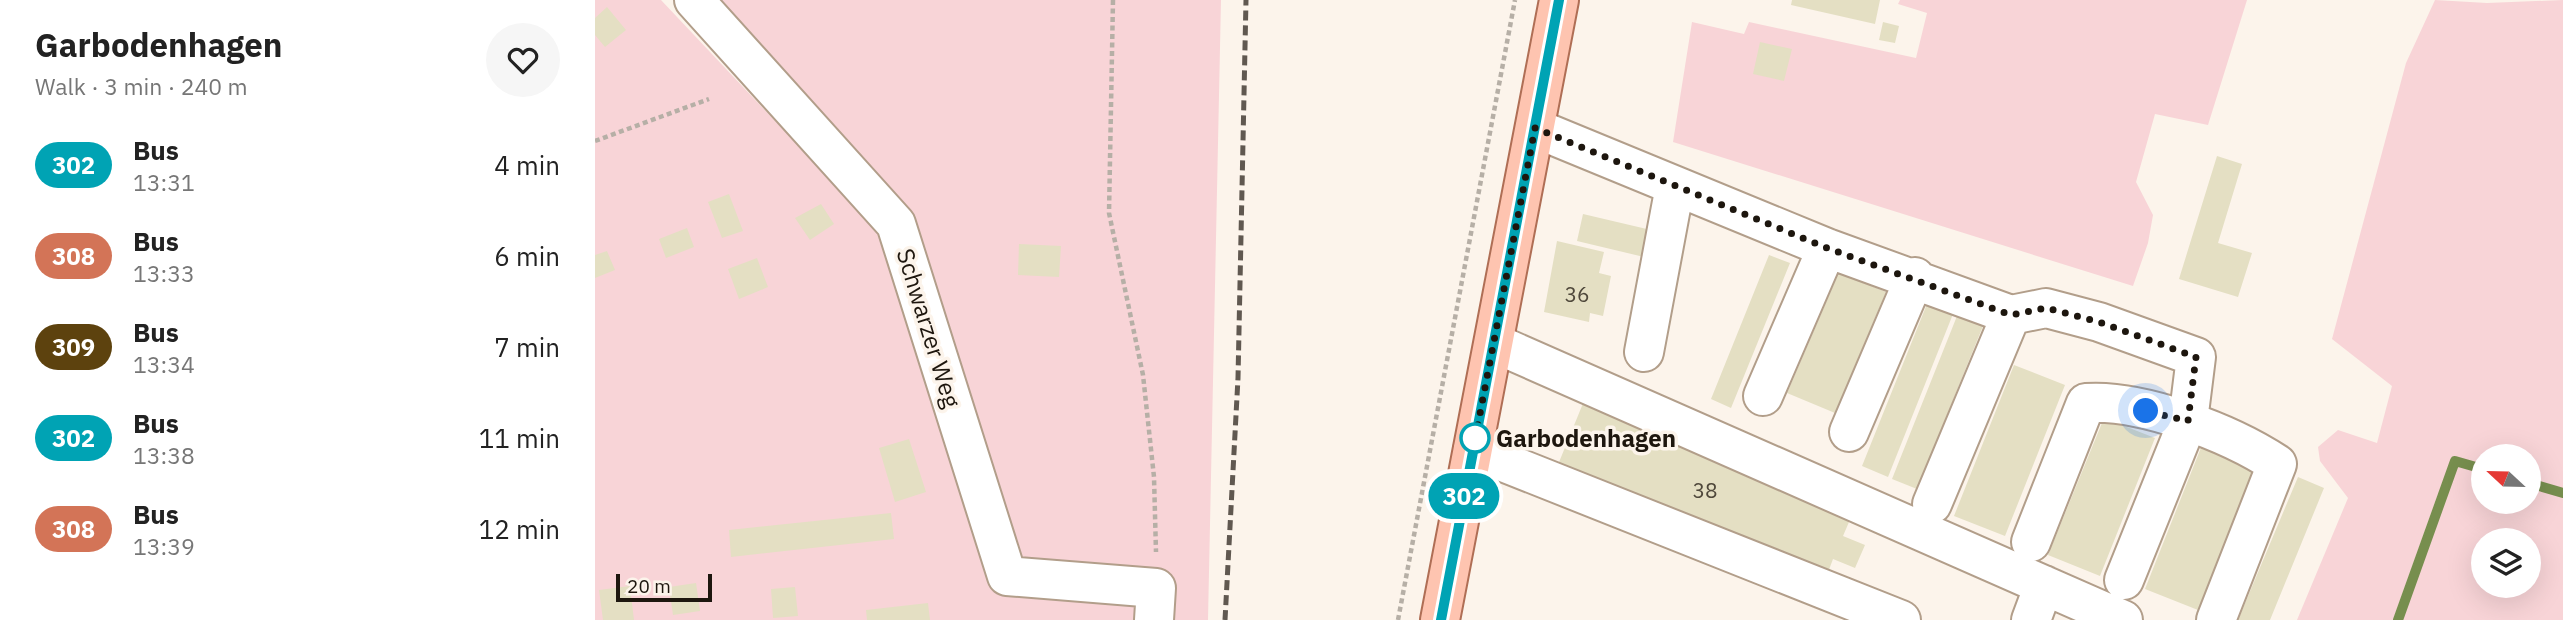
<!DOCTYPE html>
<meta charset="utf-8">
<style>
body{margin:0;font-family:"IBM Plex Sans",sans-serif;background:#f6f6f6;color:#222;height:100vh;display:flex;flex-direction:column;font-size:26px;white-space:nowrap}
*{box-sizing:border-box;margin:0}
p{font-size:23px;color:#767676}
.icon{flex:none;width:38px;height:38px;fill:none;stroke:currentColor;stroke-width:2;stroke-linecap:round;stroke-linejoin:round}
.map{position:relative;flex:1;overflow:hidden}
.sheet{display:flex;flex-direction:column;background:#fff;width:595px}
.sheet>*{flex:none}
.badge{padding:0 14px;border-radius:23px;font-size:24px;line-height:46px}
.needle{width:46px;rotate:292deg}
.tools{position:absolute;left:1876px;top:444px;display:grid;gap:14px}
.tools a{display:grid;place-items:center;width:70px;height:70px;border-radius:50%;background:#fff;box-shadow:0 7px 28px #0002;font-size:35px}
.scale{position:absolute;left:21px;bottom:18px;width:96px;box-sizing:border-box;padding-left:7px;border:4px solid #1d160e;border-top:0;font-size:19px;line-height:24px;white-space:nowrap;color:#1d160e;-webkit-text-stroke:5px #fcf4eb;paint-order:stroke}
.you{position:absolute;width:35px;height:35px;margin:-18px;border:5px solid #fff;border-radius:50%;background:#1a73e8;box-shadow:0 0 0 10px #1a73e833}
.map>.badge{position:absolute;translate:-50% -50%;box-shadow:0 0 0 4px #fff}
.round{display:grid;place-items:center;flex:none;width:74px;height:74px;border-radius:37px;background:#f6f6f6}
.headline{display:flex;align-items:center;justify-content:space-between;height:119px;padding:0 35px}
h1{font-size:33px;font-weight:700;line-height:52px}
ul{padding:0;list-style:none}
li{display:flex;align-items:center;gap:21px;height:91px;padding:0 35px}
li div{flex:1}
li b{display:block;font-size:26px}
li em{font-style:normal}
li .badge{min-width:77px;font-weight:700;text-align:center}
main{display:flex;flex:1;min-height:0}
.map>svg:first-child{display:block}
</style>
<main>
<section class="sheet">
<div class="headline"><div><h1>Garbodenhagen</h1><p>Walk · 3 min · 240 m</p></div><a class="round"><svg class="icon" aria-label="heart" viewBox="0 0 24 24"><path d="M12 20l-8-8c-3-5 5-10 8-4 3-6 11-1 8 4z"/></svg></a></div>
<ul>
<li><span class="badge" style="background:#00a3b4;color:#fff">302</span><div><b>Bus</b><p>13:31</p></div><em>4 min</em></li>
<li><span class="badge" style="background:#d37457;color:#fff">308</span><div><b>Bus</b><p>13:33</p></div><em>6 min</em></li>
<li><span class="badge" style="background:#5d420e;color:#fff">309</span><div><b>Bus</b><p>13:34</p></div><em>7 min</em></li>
<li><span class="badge" style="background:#00a3b4;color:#fff">302</span><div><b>Bus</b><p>13:38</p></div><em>11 min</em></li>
<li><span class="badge" style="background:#d37457;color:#fff">308</span><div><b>Bus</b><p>13:39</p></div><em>12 min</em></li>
</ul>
</section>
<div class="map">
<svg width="1968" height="620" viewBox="0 0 1968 620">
<rect width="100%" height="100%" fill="#fcf4eb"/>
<path fill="#f8d4d7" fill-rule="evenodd" d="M 0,0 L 66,0 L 233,177 L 107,0 L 626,0 L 613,620 L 0,620 Z
M 1305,0 L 1652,0 L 1613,125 L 1560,114 L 1541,182 L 1558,215 L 1553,243 L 1538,286 L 1078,142 L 1097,22 L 1149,34 L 1154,22 L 1321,58 L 1332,13 L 1303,4 Z
M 1840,0 L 1892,3 L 1968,0 L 1968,620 L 1803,620 L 1850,486 L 1843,494 L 1798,620 L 1702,620 L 1753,498 L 1725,461 L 1723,447 L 1743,430 L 1782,443 L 1797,386 L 1737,339 L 1811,63 ZM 1888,457 L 1934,457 L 1934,502 L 1888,502 ZM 1888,541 L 1934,541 L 1934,586 L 1888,586 Z"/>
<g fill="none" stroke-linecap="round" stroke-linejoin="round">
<path stroke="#778e4e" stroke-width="10" d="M 1934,483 L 1968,493
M 1803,620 L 1860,461 L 1888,469"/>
</g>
<path fill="#e4dfc3" d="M 1197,0 L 1285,0 L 1280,24 L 1196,5 Z
M 12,7 L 31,30 L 10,47 L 0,35 L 0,18 Z
M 1288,22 L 1304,26 L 1300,43 L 1284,40 Z
M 1165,42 L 1197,49 L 1189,81 L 1158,74 Z
M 1622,156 L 1647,164 L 1623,243 L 1657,253 L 1643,297 L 1584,279 Z
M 134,194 L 148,231 L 127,238 L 113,202 Z
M 226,204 L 239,224 L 215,240 L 200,218 Z
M 988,214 L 1056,230 L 1049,257 L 982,241 Z
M 92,228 L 99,247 L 71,258 L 64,239 Z
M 962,241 L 1009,252 L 1004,273 L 1016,276 L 1008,316 L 995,313 L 994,322 L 949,312 Z
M 424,244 L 466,246 L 464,277 L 423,275 Z
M 12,251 L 20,270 L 0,278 L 0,255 Z
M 1174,255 L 1195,263 L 1136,408 L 1116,399 Z
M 162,258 L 173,287 L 144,299 L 133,269 Z
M 1244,272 L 1291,292 L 1240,413 L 1192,393 Z
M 1332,304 L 1358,314 L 1293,477 L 1267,466 Z
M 1362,316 L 1388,326 L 1322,489 L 1297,479 Z
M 1419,365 L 1470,385 L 1410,536 L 1359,516 Z
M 991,396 L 1260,508 L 1248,536 L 1270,545 L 1260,568 L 1238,559 L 1229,583 L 960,472 Z
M 1509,418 L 1560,438 L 1505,576 L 1453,555 Z
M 314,439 L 331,492 L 300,502 L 284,448 Z
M 1609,440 L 1662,461 L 1603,610 L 1550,589 Z
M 1703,477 L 1729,488 L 1675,620 L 1643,620 Z
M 296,513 L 299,539 L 136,557 L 134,530 Z
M 101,583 L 105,611 L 78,615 L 74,587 Z
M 35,586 L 39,620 L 8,620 L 4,590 Z
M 200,587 L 203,616 L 178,618 L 176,589 Z
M 333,603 L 335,620 L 272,620 L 271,610 Z"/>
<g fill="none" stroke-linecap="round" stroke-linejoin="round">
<defs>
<path id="minor" d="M 99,0 L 301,224 L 412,576 L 561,588 L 559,620
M 940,128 L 1232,248 L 1416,315 L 1451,308 L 1504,322 L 1601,357 L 1593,421 L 1529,580
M 899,343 L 1528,620
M 1049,352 L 1080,186
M 1168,396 L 1232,248
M 1254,432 L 1320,277
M 878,450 L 1306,620
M 1337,504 L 1416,315
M 1436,542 L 1491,403 C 1547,399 1635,433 1682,464 L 1621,620
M 1436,620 L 1449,585"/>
<path id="major" d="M 845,620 L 964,0"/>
</defs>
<use href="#minor" stroke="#b29e8a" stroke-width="42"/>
<use href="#major" stroke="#af6e55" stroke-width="42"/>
<path stroke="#b6afa6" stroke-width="4.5" stroke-dasharray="5 3.5" stroke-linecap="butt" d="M 518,0 L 514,213 L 548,375 L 559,477 L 561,552
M 0,141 L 114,99
M 803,620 L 920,0"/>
<use href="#minor" stroke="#fff" stroke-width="38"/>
<use href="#major" stroke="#fec4b0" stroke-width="38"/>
<path stroke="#605850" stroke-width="5" stroke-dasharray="10 5" stroke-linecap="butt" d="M 630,620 L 643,378 L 651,0"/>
</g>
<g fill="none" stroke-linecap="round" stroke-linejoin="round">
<defs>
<path id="line" d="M 846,620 L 964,0"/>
</defs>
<use href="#line" stroke="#fff" stroke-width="16"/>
<use href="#line" stroke="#00a3b4" stroke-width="10"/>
<path stroke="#1d160e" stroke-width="7" stroke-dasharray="0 12.6" d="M 880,438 L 878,450 L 940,128 L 1232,248 L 1416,315 L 1451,308 L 1504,322 L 1601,357 L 1593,421 L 1551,411"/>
</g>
<circle fill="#fff" stroke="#00a3b4" stroke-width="3.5" cx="880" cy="438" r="14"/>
<g text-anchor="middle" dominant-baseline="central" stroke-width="7" stroke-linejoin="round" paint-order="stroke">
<g font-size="21" fill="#4f483b">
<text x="982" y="294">36</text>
<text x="1110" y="490">38</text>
</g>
<g font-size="24" fill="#1d160e" stroke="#fcf4eb">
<text transform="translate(334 328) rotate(73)">Schwarzer Weg</text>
</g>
<g font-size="24" font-weight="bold" fill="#1d160e" stroke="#fcf4eb" text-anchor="start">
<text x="901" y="438">Garbodenhagen</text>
</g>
</g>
</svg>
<div class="tools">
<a><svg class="needle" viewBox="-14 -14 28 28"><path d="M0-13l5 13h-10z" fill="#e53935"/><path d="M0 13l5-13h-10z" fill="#767676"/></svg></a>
<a><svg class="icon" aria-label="layers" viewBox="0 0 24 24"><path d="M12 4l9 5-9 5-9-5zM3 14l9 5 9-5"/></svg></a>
</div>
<div class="scale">20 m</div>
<div class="you" style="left:1551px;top:411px"></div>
<b class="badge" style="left:869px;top:496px;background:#00a3b4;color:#fff">302</b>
</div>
</main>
